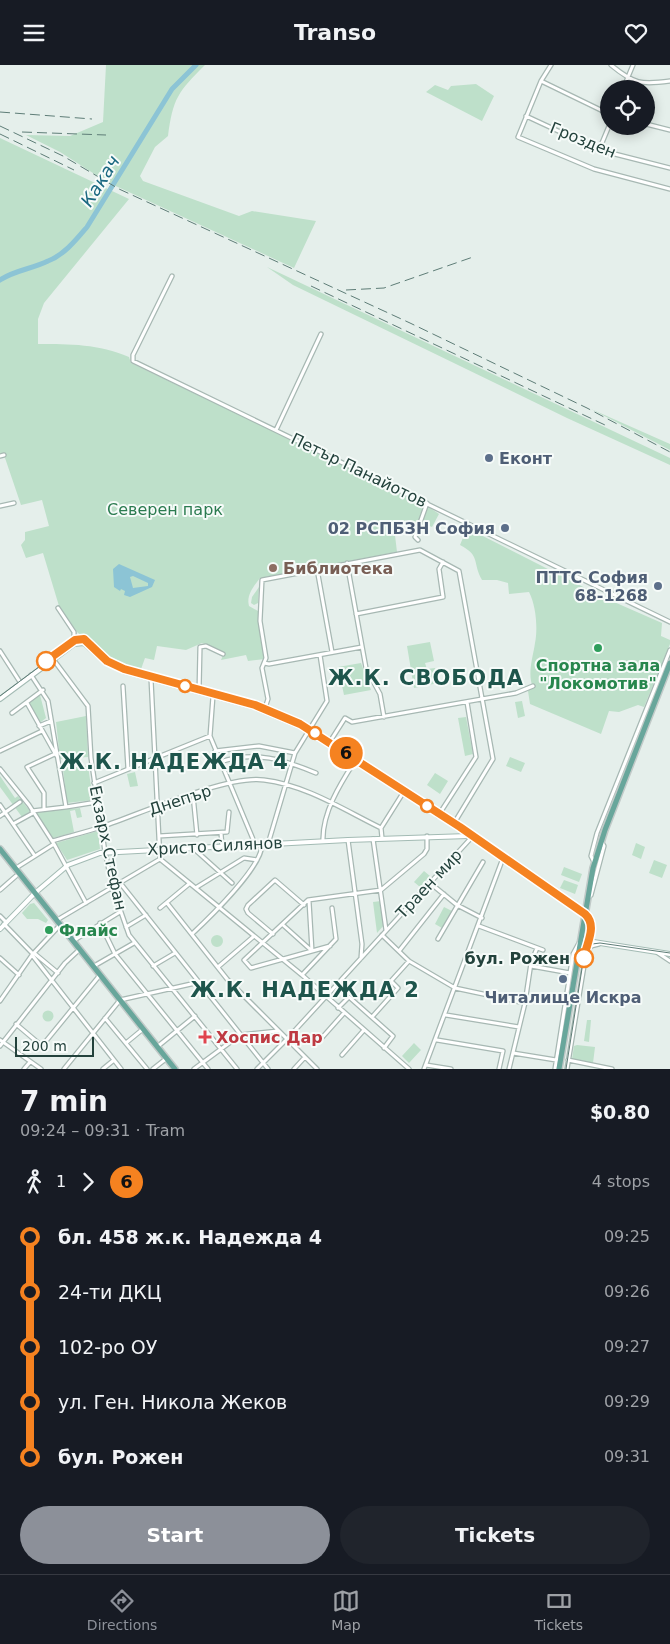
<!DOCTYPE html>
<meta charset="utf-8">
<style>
body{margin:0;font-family:"DejaVu Sans",sans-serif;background:#20242c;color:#f1f3f6;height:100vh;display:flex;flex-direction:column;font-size:19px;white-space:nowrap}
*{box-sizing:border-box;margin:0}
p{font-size:16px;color:#9ea1a6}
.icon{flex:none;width:28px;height:28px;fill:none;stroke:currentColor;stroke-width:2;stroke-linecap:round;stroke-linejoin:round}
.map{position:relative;height:1004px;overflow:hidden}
.panel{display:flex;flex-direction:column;background:#171b24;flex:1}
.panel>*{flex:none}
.badge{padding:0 10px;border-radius:16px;font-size:18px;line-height:32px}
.controls{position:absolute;left:600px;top:15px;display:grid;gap:10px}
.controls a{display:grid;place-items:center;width:55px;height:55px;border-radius:50%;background:#171b24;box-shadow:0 2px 12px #0003;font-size:25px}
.scale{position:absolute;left:15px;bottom:12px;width:79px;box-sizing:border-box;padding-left:5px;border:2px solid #23423c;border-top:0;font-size:14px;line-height:18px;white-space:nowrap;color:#23423c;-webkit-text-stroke:4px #f6fbf9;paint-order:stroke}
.map>.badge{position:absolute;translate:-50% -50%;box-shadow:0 0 0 2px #fff}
.legs{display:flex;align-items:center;gap:8px;height:55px;padding:0 20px;font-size:16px}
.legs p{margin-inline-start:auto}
.overview{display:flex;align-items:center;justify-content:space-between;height:85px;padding:0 20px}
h1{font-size:28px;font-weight:800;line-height:38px}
.cta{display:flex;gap:10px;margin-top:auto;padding:10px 20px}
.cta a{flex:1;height:58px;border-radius:30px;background:#8c9099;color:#fff;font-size:20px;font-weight:800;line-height:58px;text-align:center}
.cta a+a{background:#20242c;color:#f1f3f6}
ul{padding:0 20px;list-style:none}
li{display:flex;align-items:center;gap:18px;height:55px;font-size:19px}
li i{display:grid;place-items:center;width:8px;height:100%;margin:0 6px;background:currentColor}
li i::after{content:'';width:12px;height:12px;margin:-6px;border:4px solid;border-radius:50%;background:#171b24}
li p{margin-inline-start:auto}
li:first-child i{background:linear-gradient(#0000 50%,currentColor 0)}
li:last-child i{background:linear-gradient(currentColor 50%,#0000 0)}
header{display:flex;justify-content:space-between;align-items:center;height:65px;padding:0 20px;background:#171b24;font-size:22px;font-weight:800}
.tab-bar{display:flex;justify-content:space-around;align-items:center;height:70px;border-top:1px solid #363941;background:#171b24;font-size:14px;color:#9ea1a6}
.tab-bar a{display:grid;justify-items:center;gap:2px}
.tab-bar .on{color:#8c9099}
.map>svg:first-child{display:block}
</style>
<header><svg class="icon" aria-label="menu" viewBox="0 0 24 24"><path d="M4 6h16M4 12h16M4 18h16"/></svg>Transo<svg class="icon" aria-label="heart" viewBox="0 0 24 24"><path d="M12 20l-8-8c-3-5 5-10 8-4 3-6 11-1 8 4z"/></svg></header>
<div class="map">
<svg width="670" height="1004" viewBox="0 0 670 1004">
<rect width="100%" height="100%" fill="#e5efeb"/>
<path fill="#bee0ca" d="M 106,0 L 205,0 C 178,27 173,33 168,71 L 155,82 L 140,111 L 143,116 L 239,151 L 252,146 L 316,156 L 294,203 L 107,117 L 60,87 L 26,70 L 70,71 L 103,57 Z
M 476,19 L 494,31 L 482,56 L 426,27 L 435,20 L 448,25 L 451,21 Z
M 0,73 L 129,134 L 44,238 L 38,254 L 38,279 C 70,279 99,279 129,292 L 131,298 L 420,436 L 439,449 L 432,462 L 427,460 L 424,464 L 417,460 L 394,462 L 397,487 L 260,513 C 254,521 246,530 249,541 L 258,546 L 265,594 L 248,596 L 246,590 L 221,595 L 224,588 L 202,578 L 186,585 L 157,581 L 154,595 L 145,593 L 140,607 L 125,603 L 107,592 L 77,567 L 59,541 L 43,488 L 26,493 L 21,480 L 25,475 L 25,467 L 49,461 L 42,435 L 21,440 L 4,390 L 0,389 Z
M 267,202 L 670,393 L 670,400 L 567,353 L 293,220 Z
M 591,344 L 670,379 L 670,385 Z
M 467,463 L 605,533 L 662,558 L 661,571 L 670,575 L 670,579 L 644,642 L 638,640 L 619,647 L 609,646 L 601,669 L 530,639 L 528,626 L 533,622 C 527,609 533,592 535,578 C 538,564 536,540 529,527 L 509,529 L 508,518 L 497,515 L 482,515 C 472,497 481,491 460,480 Z
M 259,522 L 258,538 L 254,540 L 251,538 L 252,532 Z
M 430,577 L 434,596 L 425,598 L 427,604 L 435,603 L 438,618 L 414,623 L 407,581 Z
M 361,598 L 371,625 L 344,630 L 338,602 Z
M 40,630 L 46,653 L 41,657 L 38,655 L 29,638 Z
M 522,636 L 525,651 L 518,653 L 515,637 Z
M 86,651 L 88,692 L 60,694 L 56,657 Z
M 466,652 L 473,689 L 465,691 L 458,653 Z
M 510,692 L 525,698 L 521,707 L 506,701 Z
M 62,696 L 74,696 L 75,701 L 88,701 L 93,735 L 67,738 Z
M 135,707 L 138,721 L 130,722 L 127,709 Z
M 435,708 L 448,716 L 440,729 L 427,720 Z
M 0,711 L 15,733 L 18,731 L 30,746 L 22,752 L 0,722 Z
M 80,743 L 82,752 L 77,753 L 75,745 L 70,746 L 74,767 L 53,773 L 35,747 Z
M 98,766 L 100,784 L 67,795 L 56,778 Z
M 636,778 L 645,782 L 641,794 L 632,790 Z
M 654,795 L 667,800 L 662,813 L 649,808 Z
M 564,802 L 582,809 L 579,817 L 561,810 Z
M 424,806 L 430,811 L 420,822 L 414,817 Z
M 564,815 L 578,820 L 575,829 L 560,823 Z
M 381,836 L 384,860 L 377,868 L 373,837 Z
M 34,838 L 48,855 L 46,858 L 38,854 L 27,854 L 22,848 L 30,839 Z
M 444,842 L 452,846 L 442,863 L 435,859 Z
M211 876a6 6 0 1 1 12 0a6 6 0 1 1-12 0Z
M42.5 951a5.5 5.5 0 1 1 11 0a5.5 5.5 0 1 1-11 0Z
M 587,955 L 591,955 L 589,977 L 584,976 Z
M 414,978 L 421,985 L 409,998 L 402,991 Z
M 577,980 L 595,982 L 593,998 L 572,994 L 574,981 Z"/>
<path fill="#8cc4d5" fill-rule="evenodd" d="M 119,499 L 155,515 L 152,522 L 130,532 L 124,530 L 125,526 L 121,524 L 120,526 L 114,522 L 113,504 ZM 133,511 L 148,518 L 148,521 L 133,523 L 130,512 Z"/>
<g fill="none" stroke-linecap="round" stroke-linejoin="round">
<path stroke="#8cc4d5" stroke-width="5" d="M 0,215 C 15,205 32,204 48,196 C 64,190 76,175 87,162 L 172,24 L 196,0"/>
<defs>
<path id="street" d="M 551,0 L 541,16 L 518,72 L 594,104 L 670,124
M 611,0 C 634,19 641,20 670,16
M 541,16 L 609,49
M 623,24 L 633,0
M 526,51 L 599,85 L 670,103
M 646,59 L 670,65
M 599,85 L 609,61
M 172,211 L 133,290 L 133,296 L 670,557
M 276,365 L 321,269
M 0,391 L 4,390
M 0,441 L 14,438
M 418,475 L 415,472 L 427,438
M 347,498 L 366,603 L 380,629 L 384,652
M 317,504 L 332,587
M 58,543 L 74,567 L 74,579
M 356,549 L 443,532 L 439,504 L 443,497
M 0,586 L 20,617
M 53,594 L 88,641 L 91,693 L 105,787 L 113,824 L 129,870 L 237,1004
M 264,598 L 269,599 L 362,582
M 31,610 L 48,636 L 66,742 L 32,746
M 151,614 L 160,794 L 302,910 L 409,1004
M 123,621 L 128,704
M 199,627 L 200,582 L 206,581 L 223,589
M 213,631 L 210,671 L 255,779
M 27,638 L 56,690
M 264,646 L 268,634 L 262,603 L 266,593 L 260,556 L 262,515 L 420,485 L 459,506 L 493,694 L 453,760
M 12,648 L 43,625
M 39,661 L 51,656
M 331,675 L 345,653 L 352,657 L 516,628 L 533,621
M 0,686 L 42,666
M 215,686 L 259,681 L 295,688
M 220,697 C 254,685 285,695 316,708
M 0,704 L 29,740 L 54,779 L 86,838
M 94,718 L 210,671
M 193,730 L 197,770
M 0,740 L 35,791
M 66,742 L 97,737
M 44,743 L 44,728 L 27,702 L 57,688
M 0,751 L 20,737
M 438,751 L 476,692 L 467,637
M 13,759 L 33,748
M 381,763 L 403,728
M 221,768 L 222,781
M 159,771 L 227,767 L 229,747
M 373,774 L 386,865
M 348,775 L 362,879 L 361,893
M 52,776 C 69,771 87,767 104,761 C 142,748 227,710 264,715 C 306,720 344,745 381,763 L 382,773
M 323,776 C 322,748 340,719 355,696
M 268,779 L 295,688 L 327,636 L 320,590
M 193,783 L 232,818
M 594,797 L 591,791 L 597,768 L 670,585
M 16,803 L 54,779
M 430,818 L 457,840 L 482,853
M 121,819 L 268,1004
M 197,822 L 244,793 L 257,795
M 0,825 L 16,811
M 588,833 L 591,830 L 604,781 L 601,776
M 309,836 L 312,886
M 167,838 L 227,914 L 317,1004
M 160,843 L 189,819
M 0,851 L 6,857
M 57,855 L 160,794
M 100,858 L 115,889 L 208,1004
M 4,859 L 33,889
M 283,860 L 312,886
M 479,861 L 543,885
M 126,862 L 146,850
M 192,869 C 209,853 263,801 262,779
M 273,869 L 248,848 L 246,844 L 248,840 L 275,815 L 304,840
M 382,870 L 409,896 L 455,923 L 525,938
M 438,874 L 483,797
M 73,876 L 120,847
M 330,881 L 251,903 L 244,895 L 308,835 L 381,825 L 424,789 L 427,784 L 427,771
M 399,886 L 444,829
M 34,888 L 58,908
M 658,888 L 670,896
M 32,890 L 121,1004
M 0,893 L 19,910
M 94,901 L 134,878
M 153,901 L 175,888
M 531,901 L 570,908
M 218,902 L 253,872
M 302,910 L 336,874 L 332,843
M 0,936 L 32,890 L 60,860
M 338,943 L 349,932 L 393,971 L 384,983
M 446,950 L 519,962
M 372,952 L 398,923 L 391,916 L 409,896
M 105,953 L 147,1004
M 16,959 L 42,981 L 100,910
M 0,975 L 41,1004
M 437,975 L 503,986 L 499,1004
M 319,976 L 344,948
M 126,978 L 143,964
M 0,981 L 65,898 L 80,884
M 157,982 L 195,951
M 513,988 L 556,995
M 342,990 L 364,965
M 568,995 L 612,1004
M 426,1000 L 451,1004
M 24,1004 L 30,997
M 64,1004 L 120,935 L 200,917
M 103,1004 L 114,995
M 153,1004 L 167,993
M 194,1004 L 240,970 L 278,966
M 257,1004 L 287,974 L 472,772
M 294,1004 L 305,992
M 424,1004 L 503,793
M 509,1004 L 525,938 L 531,898 L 537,883
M 555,1004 L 573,889 L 579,878
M 567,1004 L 586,889 L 591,881 L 599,879"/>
<path id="secondary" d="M 0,634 L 74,579 L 84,578 L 103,595 L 123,606 L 254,642 L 299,661 L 472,772 L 585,851
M 0,864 L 35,828 L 68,800 L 100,788 L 348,775 L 468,771
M 581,875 L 670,889"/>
<path id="primary" d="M 0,784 L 175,1004
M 559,1004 L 593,803 L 605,765 L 670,598"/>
</defs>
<use href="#street" stroke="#a7b8b3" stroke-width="5.5"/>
<use href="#secondary" stroke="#a3bbb4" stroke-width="6"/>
<use href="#primary" stroke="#c1cac8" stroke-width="8"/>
<use href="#street" stroke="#fff" stroke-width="3"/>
<use href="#secondary" stroke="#fff" stroke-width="4"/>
<use href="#primary" stroke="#68a69b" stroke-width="5"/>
<path stroke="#5e7d77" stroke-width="1" d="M 0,631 L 71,578 L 83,574 L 107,596 L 123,604 L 255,640 L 300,659 L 459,762 L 585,849 L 591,858 L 591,866 L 584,891 L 566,1004
M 584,886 L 592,879 L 600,878 L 670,888"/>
<path stroke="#5e7d77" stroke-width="1" stroke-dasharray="10 5" stroke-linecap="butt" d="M 0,47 L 92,54
M 0,61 L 63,91 L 119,124 L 410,258 L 587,343 L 670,387
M 22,67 L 106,70
M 0,69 L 74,105
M 311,221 L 605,360
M 346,225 L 384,223 L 473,192"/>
</g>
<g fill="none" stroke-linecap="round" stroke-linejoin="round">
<defs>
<path id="line-1" d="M 46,596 L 75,575 L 84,574 L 107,596 L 124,604 L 255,640 L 300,659 L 460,762 L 585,849 C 598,861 586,879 584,893"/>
</defs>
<use href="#line-1" stroke="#fff" stroke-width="11"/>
<use href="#line-1" stroke="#f58220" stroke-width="8"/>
</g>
<g fill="#5c6f8a" stroke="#f6fbf9" stroke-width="2">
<circle cx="489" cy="393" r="5"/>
<circle cx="505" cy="463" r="5"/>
<circle cx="658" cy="521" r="5"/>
<circle cx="563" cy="914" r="5"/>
</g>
<circle fill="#8d6e63" stroke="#f6fbf9" stroke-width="2" cx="273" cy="503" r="5"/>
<g fill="#2e9e5b" stroke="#f6fbf9" stroke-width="2">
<circle cx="598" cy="583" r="5"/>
<circle cx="49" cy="865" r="5"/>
</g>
<g fill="#fff" stroke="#f58220" stroke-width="2.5">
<circle cx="46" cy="596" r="9"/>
<circle cx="185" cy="621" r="6"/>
<circle cx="315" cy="668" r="6"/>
<circle cx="427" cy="741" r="6"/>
<circle cx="584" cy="893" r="9"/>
</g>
<path fill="#e0444e" stroke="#f6fbf9" stroke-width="2" d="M202.5 964.5h5v5h5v5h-5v5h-5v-5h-5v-5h5z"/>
<g text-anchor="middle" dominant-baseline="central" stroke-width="4" stroke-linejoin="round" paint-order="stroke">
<g font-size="16" fill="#23423c" stroke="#f6fbf9">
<text transform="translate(583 75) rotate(22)">Грозден</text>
<text transform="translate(359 405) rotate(26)">Петър Панайотов</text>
<text transform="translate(180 735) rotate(-18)">Днепър</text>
<text transform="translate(215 781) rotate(-3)">Христо Силянов</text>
<text transform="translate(108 783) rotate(78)">Екзарх Стефан</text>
<text transform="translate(429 819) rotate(-47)">Траен мир</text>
</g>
<g font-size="16" font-weight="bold" fill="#4e5e75" stroke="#f6fbf9" text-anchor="end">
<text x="499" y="393" text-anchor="start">Еконт</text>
<text x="495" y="463">02 РСПБЗН София</text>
<text x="648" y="512">ПТТС София<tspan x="648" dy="18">68-1268</tspan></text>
<text x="563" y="932" text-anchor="middle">Читалище Искра</text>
</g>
<g font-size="16" fill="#2b7b50" stroke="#f6fbf9">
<text x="165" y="444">Северен парк</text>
</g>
<g font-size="16" font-weight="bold" fill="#785e54" stroke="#f6fbf9" text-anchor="start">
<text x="283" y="503">Библиотека</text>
</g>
<g font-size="16" font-weight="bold" fill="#27864d" stroke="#f6fbf9">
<text x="598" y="600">Спортна зала<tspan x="598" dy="18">"Локомотив"</tspan></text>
<text x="59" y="865" text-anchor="start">Флайс</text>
</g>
<g font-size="16" font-weight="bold" fill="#23423c" stroke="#f6fbf9" text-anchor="end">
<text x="570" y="893">бул. Рожен</text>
</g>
<g font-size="16" font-weight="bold" fill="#be3a42" stroke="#f6fbf9" text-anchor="start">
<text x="216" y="972">Хоспис Дар</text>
</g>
<g font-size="18" font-style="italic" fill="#1a6881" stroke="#f6fbf9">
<text transform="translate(100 116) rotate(-58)">Какач</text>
</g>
<g font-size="21" font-weight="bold" letter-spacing="1" fill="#1e554c" stroke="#f6fbf9">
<text x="426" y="613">Ж.К. СВОБОДА</text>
<text x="174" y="697">Ж.К. НАДЕЖДА 4</text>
<text x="305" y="925">Ж.К. НАДЕЖДА 2</text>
</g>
</g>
</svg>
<div class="controls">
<a><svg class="icon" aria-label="locate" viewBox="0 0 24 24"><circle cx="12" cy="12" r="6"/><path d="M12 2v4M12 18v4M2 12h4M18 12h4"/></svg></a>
</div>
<div class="scale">200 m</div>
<b class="badge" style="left:346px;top:688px;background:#f58220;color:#111">6</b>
</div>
<section class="panel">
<div class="overview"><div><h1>7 min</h1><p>09:24 – 09:31 · Tram</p></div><b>$0.80</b></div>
<div class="legs"><svg class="icon" aria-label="walk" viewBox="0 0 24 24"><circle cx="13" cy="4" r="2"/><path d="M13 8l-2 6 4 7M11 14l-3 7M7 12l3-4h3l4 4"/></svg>1<svg class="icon" aria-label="forward" viewBox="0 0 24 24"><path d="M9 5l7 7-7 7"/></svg><b class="badge" style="background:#f58220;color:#111">6</b><p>4 stops</p></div>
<ul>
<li><i style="color:#f58220"></i><b>бл. 458 ж.к. Надежда 4</b><p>09:25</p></li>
<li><i style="color:#f58220"></i><span>24-ти ДКЦ</span><p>09:26</p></li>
<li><i style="color:#f58220"></i><span>102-ро ОУ</span><p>09:27</p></li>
<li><i style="color:#f58220"></i><span>ул. Ген. Никола Жеков</span><p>09:29</p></li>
<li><i style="color:#f58220"></i><b>бул. Рожен</b><p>09:31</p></li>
</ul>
<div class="cta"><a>Start</a><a>Tickets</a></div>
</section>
<nav class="tab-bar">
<a class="on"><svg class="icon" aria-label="directions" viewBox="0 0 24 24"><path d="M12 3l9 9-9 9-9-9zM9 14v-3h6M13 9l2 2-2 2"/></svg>Directions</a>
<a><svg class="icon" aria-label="map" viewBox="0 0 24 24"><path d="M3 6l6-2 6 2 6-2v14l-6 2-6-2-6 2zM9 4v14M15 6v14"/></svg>Map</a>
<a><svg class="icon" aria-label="tickets" viewBox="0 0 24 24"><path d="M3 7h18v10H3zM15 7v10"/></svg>Tickets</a>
</nav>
